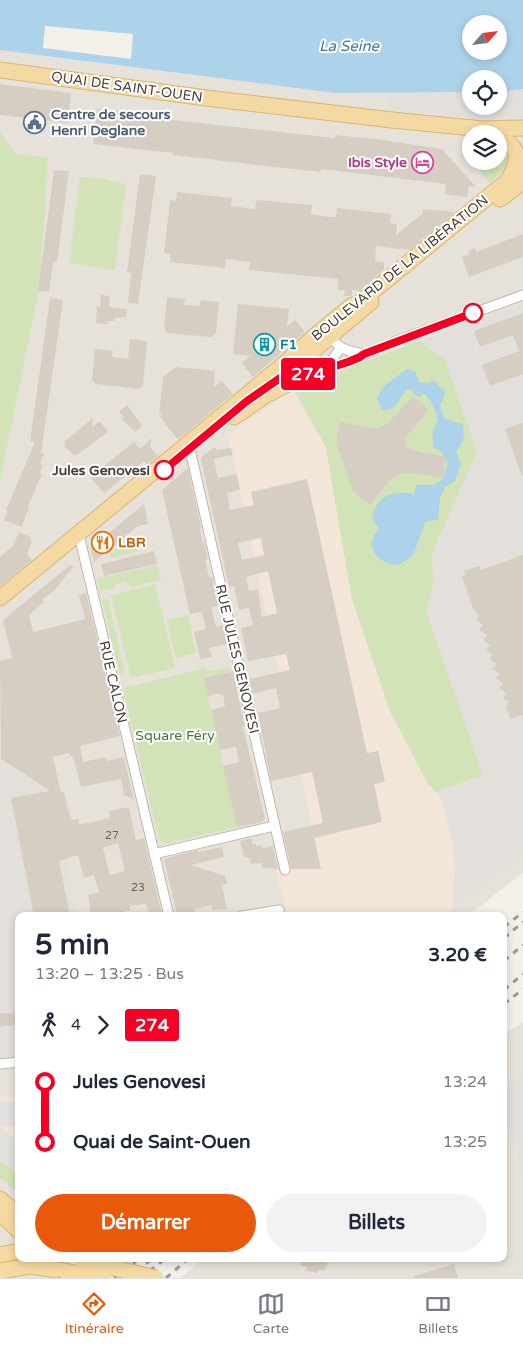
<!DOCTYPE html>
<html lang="fr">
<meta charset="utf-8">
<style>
body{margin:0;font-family:"Varela Round",sans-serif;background:#f2f2f3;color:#1f2937;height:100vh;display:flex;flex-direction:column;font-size:19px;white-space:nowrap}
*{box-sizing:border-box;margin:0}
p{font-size:16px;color:#747a83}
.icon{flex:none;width:28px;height:28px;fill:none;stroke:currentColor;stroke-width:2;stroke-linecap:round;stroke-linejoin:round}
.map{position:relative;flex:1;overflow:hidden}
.sheet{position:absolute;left:15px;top:912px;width:492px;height:350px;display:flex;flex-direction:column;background:#fff;border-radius:10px;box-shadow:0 2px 8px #0003}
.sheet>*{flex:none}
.badge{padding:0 10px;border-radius:4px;font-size:18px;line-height:32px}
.needle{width:32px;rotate:62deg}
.controls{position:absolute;left:462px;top:15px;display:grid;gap:10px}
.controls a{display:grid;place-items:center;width:45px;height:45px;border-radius:50%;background:#fff;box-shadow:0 2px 8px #0003;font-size:25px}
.map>.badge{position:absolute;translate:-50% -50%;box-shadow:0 0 0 2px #fff}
.legs{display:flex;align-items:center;gap:8px;height:55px;padding:0 20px;font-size:16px}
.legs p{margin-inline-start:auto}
.overview{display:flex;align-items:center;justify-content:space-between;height:85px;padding:0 20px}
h1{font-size:28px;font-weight:700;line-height:38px}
.button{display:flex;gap:10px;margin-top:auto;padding:10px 20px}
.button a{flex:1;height:58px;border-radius:30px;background:#ea580c;color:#fff;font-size:20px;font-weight:700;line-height:58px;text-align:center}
.button a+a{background:#f2f2f3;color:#1f2937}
ul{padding:0 20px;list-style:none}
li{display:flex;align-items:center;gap:18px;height:60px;font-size:19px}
li i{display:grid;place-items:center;width:8px;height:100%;margin:0 6px;background:currentColor}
li i::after{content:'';width:12px;height:12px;margin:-6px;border:4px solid;border-radius:50%;background:#fff}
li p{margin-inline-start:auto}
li:first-child i{background:linear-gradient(#0000 50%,currentColor 0)}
li:last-child i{background:linear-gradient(currentColor 50%,#0000 0)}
.tabs{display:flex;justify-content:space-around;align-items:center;height:70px;border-top:1px solid #e0e1e3;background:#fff;font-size:14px;color:#747a83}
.tabs a{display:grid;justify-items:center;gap:2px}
.tabs .current{color:#ea580c}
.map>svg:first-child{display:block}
</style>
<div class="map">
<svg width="523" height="1278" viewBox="0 0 523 1278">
<rect width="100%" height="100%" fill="#f3f0ea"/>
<path fill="#e7e2d9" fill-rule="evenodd" d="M 0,0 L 523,20 L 523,873 L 467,916 L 19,916 L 19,1259 L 77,1259 L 52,1278 L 0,1278 ZM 471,24 L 499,24 L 499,51 L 471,51 ZM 471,79 L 499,79 L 499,106 L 471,106 ZM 471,134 L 499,134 L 499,161 L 471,161 Z
M 523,1022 L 523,1278 L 180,1278 L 203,1259 L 504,1259 L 504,1035 Z"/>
<path fill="#f3e6d8" d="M 293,389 L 326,447 L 352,599 L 409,748 L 427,782 L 442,800 L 453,841 L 455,865 L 453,905 L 450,916 L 287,916 L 276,870 L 321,868 L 228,436 Z
M 19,1096 L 19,1174 L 0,1161 L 0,1097 Z"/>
<path fill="#e3dfdb" d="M 523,89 L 523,122 L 390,110 L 390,93 L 471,92 L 471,106 L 499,106 L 499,92 Z
M 523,302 L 523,856 L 453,905 L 455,865 L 453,841 L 442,800 L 427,782 L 390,711 L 352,599 L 326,447 L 293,389 Z
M 0,760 L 49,792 L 72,887 L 74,916 L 19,916 L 19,1057 L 0,1059 Z
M 523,1073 L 523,1171 L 510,1132 L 504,1121 L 504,1088 Z"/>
<path fill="#d1e3b7" d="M 0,132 L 16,155 L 48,157 L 40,284 L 0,481 Z
M 499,144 C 520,161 504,171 489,183 L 474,161 L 499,161 Z
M 80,177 L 100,178 L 126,184 L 115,270 L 69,263 Z
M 419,341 L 445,360 L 477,452 L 432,553 L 431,559 L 434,581 L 426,611 L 483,775 L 435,792 L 427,782 L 390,711 L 352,599 L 326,447 L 293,389 Z
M 135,535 L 138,552 L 111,558 L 110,554 Z
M 153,566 L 158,566 L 161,580 L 131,587 L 125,582 L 115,585 L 115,588 L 100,592 L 97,579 Z
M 155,584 L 175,668 L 131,678 L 111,595 Z
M 108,599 L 125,674 L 120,675 L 102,600 Z
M 188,615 L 196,653 L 176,658 L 176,656 L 184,653 L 175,655 L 167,620 Z
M 230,667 L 231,671 L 204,678 L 237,827 L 167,843 L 159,840 L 123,688 L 206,668 L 207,672 Z
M 0,1161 L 19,1174 L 19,1194 L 0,1178 Z"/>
<path fill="#e2e0de" d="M 19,1101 L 19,1125 L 0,1126 L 0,1102 Z
M 0,1127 L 19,1142 L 19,1174 L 0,1160 Z"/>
<path fill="#add3ea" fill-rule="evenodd" d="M 0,0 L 523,0 L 523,89 L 499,92 L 499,79 L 471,79 L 471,92 L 335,93 L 0,50 ZM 471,24 L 499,24 L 499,51 L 471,51 Z
M 407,369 L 415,371 L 419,382 L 428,383 L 434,380 L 440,387 L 445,390 L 444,397 L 440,405 L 444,418 L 463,425 L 464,439 L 456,452 L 461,464 L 455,481 L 445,487 L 440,498 L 438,520 L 426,521 L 413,555 L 399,565 C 379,565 362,547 379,529 L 372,518 C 377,495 393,490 414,494 L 416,485 L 433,485 L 442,480 L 448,463 L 441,451 L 434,448 C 432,437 431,430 438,420 C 435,410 431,399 423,393 L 420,397 L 413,394 L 413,391 L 407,389 L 394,408 L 382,411 L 377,398 L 384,386 Z"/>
<path fill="#f3f0ea" d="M 45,26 L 133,34 L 131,59 L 43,48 Z"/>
<path fill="#d7cec3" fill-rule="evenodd" d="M 0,84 L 71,93 L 68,123 L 0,115 Z
M 97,109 L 165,116 L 165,119 L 335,138 L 335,135 L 383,140 L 442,149 L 476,187 L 469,186 L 467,197 L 445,194 L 446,184 L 321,169 L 320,172 L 241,163 L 173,155 L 174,153 L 93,144 Z
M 54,170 L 69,171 L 57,262 L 53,262 L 49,292 L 38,291 Z
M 140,174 L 156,176 L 138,304 L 128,303 L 131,273 L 127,272 Z
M 177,192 L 232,198 L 231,206 L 255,209 L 256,200 L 312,205 L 311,214 L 329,217 L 336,217 L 337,208 L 391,214 L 390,223 L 397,224 L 396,235 L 423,213 L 423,209 L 455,212 L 409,250 L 376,246 L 375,261 L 384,262 L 384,270 L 359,291 L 352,290 L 352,296 L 344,296 L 345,290 L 338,290 L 338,279 L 249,270 L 250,262 L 226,259 L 225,268 L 170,262 L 170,254 L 164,253 L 170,200 L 176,201 Z
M 523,234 L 523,257 L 469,277 L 462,257 L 469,254 L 468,251 L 475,248 L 476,252 Z
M 101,295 L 110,296 L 109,307 L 127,309 L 126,317 L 115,318 L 114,321 L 108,321 L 107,324 L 96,323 L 97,306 L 100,307 Z
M 167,297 L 185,299 L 184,305 L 200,306 L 201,300 L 219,302 L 216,333 L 211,337 L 167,333 L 164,327 Z
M 50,298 L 63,300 L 41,453 L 44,454 L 40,464 L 43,465 L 40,473 L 42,474 L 28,506 L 29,507 L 22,527 L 4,520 L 8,511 L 6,510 L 35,442 L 30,441 Z
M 238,304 L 289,309 L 287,326 L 295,320 L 305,332 L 253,377 L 242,363 L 250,356 L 233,354 Z
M 523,313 L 523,374 L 490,386 L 482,365 L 519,351 L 513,335 L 480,347 L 474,331 Z
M 130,339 L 147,341 L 143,386 L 139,389 L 95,384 L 92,380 L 95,349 L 113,351 L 112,357 L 128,359 Z
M 176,367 L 215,371 L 214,387 L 222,381 L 233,394 L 178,440 L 160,417 L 164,411 L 159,415 L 163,377 Z
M 413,396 L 429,410 L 406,437 L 406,446 L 412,450 L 446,457 L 442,478 L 409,472 L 399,474 L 391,479 L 370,505 L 353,491 L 336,443 L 340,422 L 371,428 L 379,428 L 388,423 Z
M 127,405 L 141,424 L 141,427 L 135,432 L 122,419 L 124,417 L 119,412 Z
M 93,418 L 92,427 L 100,421 L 108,432 L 75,456 L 64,446 L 66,445 L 64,442 Z
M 523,423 L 523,475 L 522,476 L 505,429 Z
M 152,438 L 150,447 L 158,456 L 147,465 L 144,461 L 104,493 L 90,477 L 134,442 L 140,449 Z
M 215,447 L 216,450 L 231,448 L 233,455 L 217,458 L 214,460 L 218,478 L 237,474 L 240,490 L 227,493 L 230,510 L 254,505 L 251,492 L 307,479 L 367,753 L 378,751 L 385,782 L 374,784 L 382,822 L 314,838 L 321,869 L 291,869 L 283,832 L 323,823 L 312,772 L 271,781 L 258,713 L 280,708 L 276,688 L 252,694 L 249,679 L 290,670 L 286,654 L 248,661 L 241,628 L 253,625 L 249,608 L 239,610 L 234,586 L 229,587 L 201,460 L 202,456 ZM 261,538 L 264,555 L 242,560 L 238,543 ZM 268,571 L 277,613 L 262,617 L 258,589 L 249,591 L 246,577 Z
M 188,468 L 201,528 L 200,529 L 203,543 L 204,542 L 208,559 L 205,560 L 209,577 L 212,577 L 218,606 L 211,607 L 216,627 L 223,625 L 227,644 L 209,648 L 212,657 L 200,659 L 194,632 L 206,629 L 202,612 L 190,614 L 162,490 Z
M 144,504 L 148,524 L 138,526 L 94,562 L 91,550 L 92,547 Z
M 19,532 L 31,537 L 30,540 L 32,541 L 27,554 L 32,560 L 0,586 L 0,557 L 13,546 Z
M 154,551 L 157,564 L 104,576 L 101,564 Z
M 523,555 L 523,715 L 511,719 L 506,707 L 509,702 L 503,698 L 506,693 L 499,688 L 503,683 L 496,678 L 500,674 L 492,669 L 497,664 L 489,659 L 493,655 L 486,650 L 490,645 L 483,640 L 487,635 L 479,630 L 483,625 L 476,620 L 479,615 L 474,611 L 462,576 L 466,575 L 464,571 L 479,566 L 481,570 Z
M 70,565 L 73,567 L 55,590 L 42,600 L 44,602 L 29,615 L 33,632 L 85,619 L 79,595 L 86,593 L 120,736 L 80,746 L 83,762 L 105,757 L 106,761 L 124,757 L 134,800 L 124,795 L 121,779 L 81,787 L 73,756 L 70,756 L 69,753 L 53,757 L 61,793 L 64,792 L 71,820 L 78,819 L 79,825 L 110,818 L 109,811 L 129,807 L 136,840 L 144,838 L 162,916 L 150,916 L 146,904 L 130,906 L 130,911 L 125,911 L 125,916 L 91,916 L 88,895 L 99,892 L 94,875 L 84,878 L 78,855 L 59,861 L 70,916 L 34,916 L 11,798 L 50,791 L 1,759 L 0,661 L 12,658 L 3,620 ZM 118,843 L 125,871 L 110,875 L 103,848 Z
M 233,671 L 245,726 L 243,727 L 265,818 L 262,822 L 237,827 L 223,766 L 239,762 L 236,747 L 220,750 L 211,710 L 225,706 L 223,695 L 217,694 L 208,696 L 204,678 Z
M 251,838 L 253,845 L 256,844 L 256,846 L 261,845 L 262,848 L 273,846 L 278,869 L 262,868 L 262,863 L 251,864 L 249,857 L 244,858 L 240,841 Z
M 222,847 L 224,857 L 191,865 L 225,876 L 227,884 L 222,885 L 227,909 L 212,910 L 211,905 L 194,909 L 195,912 L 177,914 L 164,860 L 166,858 L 198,850 L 198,852 Z
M 18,1012 L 19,1024 L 0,1027 L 0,1014 Z
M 302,1259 L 328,1259 L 325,1271 L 319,1270 L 318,1273 L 306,1271 L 307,1267 L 301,1266 Z
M 454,1264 L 458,1278 L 414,1278 L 414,1276 Z"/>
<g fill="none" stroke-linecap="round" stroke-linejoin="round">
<defs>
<path id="street" d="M 328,335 C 340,349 346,351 364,354
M 325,368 L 341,348
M 283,376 C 302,379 316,369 334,367 L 399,340 L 523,295
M 190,449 L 285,870
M 80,539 L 169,916
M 154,854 L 274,826
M 242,916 L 279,910
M 0,1064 L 19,1062"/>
<path id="primary" d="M 0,70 L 206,98 L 392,120 L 483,129 L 523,128
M 499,137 C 520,147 520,157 510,177
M 500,199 L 523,182
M 308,355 L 371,302
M 234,417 L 266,395 L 304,376
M 0,598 L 213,423 L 286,362 L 318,333 L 351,306 L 359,303 L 523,168
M 0,1199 L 19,1215
M 0,1213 L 19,1231
M 0,1255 L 19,1251
M 0,1271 L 30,1266 L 64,1271"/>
</defs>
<use href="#street" stroke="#beb7ad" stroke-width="11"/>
<use href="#primary" stroke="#d8b673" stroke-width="17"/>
<use href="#street" stroke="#fff" stroke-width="9"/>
<use href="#primary" stroke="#f5d9a2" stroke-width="15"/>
<path stroke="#989898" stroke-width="3" stroke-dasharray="6 6" stroke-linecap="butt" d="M 504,927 L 523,912
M 504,938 L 523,922
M 504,961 L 523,945
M 504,990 L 523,974
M 504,1004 L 523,989
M 59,1278 L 85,1259
M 77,1278 L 102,1259
M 97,1278 L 123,1259
M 114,1278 L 139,1259
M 127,1278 L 152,1259
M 140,1278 L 165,1259
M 166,1278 L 188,1259"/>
<defs>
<path id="primary-bridge" d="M 82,1260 L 156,1278
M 64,1271 L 103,1278"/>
</defs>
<use href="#primary-bridge" stroke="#d8b673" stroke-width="17" stroke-linecap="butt"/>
<use href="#primary-bridge" stroke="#f5d9a2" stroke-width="15"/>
</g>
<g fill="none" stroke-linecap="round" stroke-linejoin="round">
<defs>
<path id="line-1" d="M 164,470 L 247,401 L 283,376 L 292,377 L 304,376 L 348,362 L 360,357 L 364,354 L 473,313"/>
</defs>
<use href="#line-1" stroke="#fff" stroke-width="11"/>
<use href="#line-1" stroke="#f50024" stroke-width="8"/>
</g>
<defs>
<symbol id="civic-ring" viewBox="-11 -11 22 22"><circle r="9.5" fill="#fff" stroke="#5c6f8a" stroke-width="1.5"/><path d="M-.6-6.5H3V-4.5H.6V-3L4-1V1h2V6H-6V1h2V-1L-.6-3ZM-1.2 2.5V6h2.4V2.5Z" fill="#5c6f8a"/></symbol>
<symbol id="hotel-ring" viewBox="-11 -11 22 22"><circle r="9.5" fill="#fff" stroke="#d1479c" stroke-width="1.5"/><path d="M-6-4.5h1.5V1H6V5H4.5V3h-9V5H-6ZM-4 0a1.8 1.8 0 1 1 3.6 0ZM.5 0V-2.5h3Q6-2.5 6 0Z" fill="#d1479c"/></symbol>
<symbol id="building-ring" viewBox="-11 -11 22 22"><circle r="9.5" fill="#fff" stroke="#0f9aa8" stroke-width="1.5"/><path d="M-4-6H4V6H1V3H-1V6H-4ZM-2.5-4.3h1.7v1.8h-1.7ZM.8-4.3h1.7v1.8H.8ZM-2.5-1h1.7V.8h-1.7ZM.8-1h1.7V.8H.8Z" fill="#0f9aa8"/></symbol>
<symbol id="restaurant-ring" viewBox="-11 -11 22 22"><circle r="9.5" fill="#fff" stroke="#e8710a" stroke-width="1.5"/><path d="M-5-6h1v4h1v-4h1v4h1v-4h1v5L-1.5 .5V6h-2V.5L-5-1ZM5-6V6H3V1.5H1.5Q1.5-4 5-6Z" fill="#e8710a"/></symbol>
</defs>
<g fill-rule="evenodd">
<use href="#civic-ring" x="22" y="110" width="25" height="25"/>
<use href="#hotel-ring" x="410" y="150" width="25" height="25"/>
<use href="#building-ring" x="252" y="332" width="25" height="25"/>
<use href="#restaurant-ring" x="90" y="530" width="25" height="25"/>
</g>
<g fill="#fff" stroke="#f50024" stroke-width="2.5">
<circle cx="473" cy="313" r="9"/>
<circle cx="164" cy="470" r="9"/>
</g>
<g text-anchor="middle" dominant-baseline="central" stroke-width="4" stroke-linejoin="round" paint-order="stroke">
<g font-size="11" fill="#6b645c">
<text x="112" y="835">27</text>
<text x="138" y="887">23</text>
</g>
<g font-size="14" fill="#474139" stroke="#fff">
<text transform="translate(127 87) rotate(8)">QUAI DE SAINT-OUEN</text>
<text transform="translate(400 268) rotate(-39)">BOULEVARD DE LA LIBÉRATION</text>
<text transform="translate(237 659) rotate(77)">RUE JULES GENOVESI</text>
<text transform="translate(113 682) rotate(77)">RUE CALON</text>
</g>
<g font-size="14" font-weight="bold" fill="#4e5e75" stroke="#fff" text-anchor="start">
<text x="51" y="114">Centre de secours<tspan x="51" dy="16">Henri Deglane</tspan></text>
</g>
<g font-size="14" font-weight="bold" fill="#b23c85" stroke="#fff" text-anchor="end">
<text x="407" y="162">Ibis Style</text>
</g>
<g font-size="14" font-weight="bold" fill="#0d838f" stroke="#fff" text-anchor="start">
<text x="280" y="344">F1</text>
</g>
<g font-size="14" font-weight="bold" fill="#474139" stroke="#fff" text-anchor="end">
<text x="150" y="470">Jules Genovesi</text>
</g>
<g font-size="14" font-weight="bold" fill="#c56008" stroke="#fff" text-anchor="start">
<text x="118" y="542">LBR</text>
</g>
<g font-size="14" fill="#4d7331" stroke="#fff">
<text x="175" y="735">Square Féry</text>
</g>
<g font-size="15" font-style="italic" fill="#3a7aa1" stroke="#fff">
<text x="349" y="46">La Seine</text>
</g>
</g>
</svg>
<div class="controls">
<a><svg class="needle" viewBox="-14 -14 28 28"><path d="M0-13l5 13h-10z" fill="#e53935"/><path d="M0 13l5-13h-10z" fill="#747a83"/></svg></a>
<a><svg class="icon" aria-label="locate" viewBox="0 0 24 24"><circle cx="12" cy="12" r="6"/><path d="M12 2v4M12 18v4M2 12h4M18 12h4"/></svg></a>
<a><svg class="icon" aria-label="layers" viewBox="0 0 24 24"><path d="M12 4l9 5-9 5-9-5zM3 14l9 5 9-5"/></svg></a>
</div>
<b class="badge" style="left:308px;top:374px;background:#f50024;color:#fff">274</b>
<section class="sheet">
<div class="overview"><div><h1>5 min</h1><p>13:20 – 13:25 · Bus</p></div><b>3.20 €</b></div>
<div class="legs"><svg class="icon" aria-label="walk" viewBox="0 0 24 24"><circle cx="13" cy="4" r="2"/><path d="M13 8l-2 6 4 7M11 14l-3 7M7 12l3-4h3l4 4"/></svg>4<svg class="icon" aria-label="forward" viewBox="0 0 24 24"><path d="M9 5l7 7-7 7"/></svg><b class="badge" style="background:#f50024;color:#fff">274</b></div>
<ul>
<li><i style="color:#f50024"></i><b>Jules Genovesi</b><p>13:24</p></li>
<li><i style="color:#f50024"></i><b>Quai de Saint-Ouen</b><p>13:25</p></li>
</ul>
<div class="button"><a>Démarrer</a><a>Billets</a></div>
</section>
</div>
<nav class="tabs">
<a class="current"><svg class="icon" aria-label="directions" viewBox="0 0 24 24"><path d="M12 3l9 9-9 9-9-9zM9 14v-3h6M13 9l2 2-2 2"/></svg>Itinéraire</a>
<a><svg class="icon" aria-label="map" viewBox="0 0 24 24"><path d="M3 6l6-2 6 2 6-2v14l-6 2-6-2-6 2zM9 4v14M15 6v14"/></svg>Carte</a>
<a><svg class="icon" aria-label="tickets" viewBox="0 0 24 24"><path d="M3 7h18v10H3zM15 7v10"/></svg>Billets</a>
</nav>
